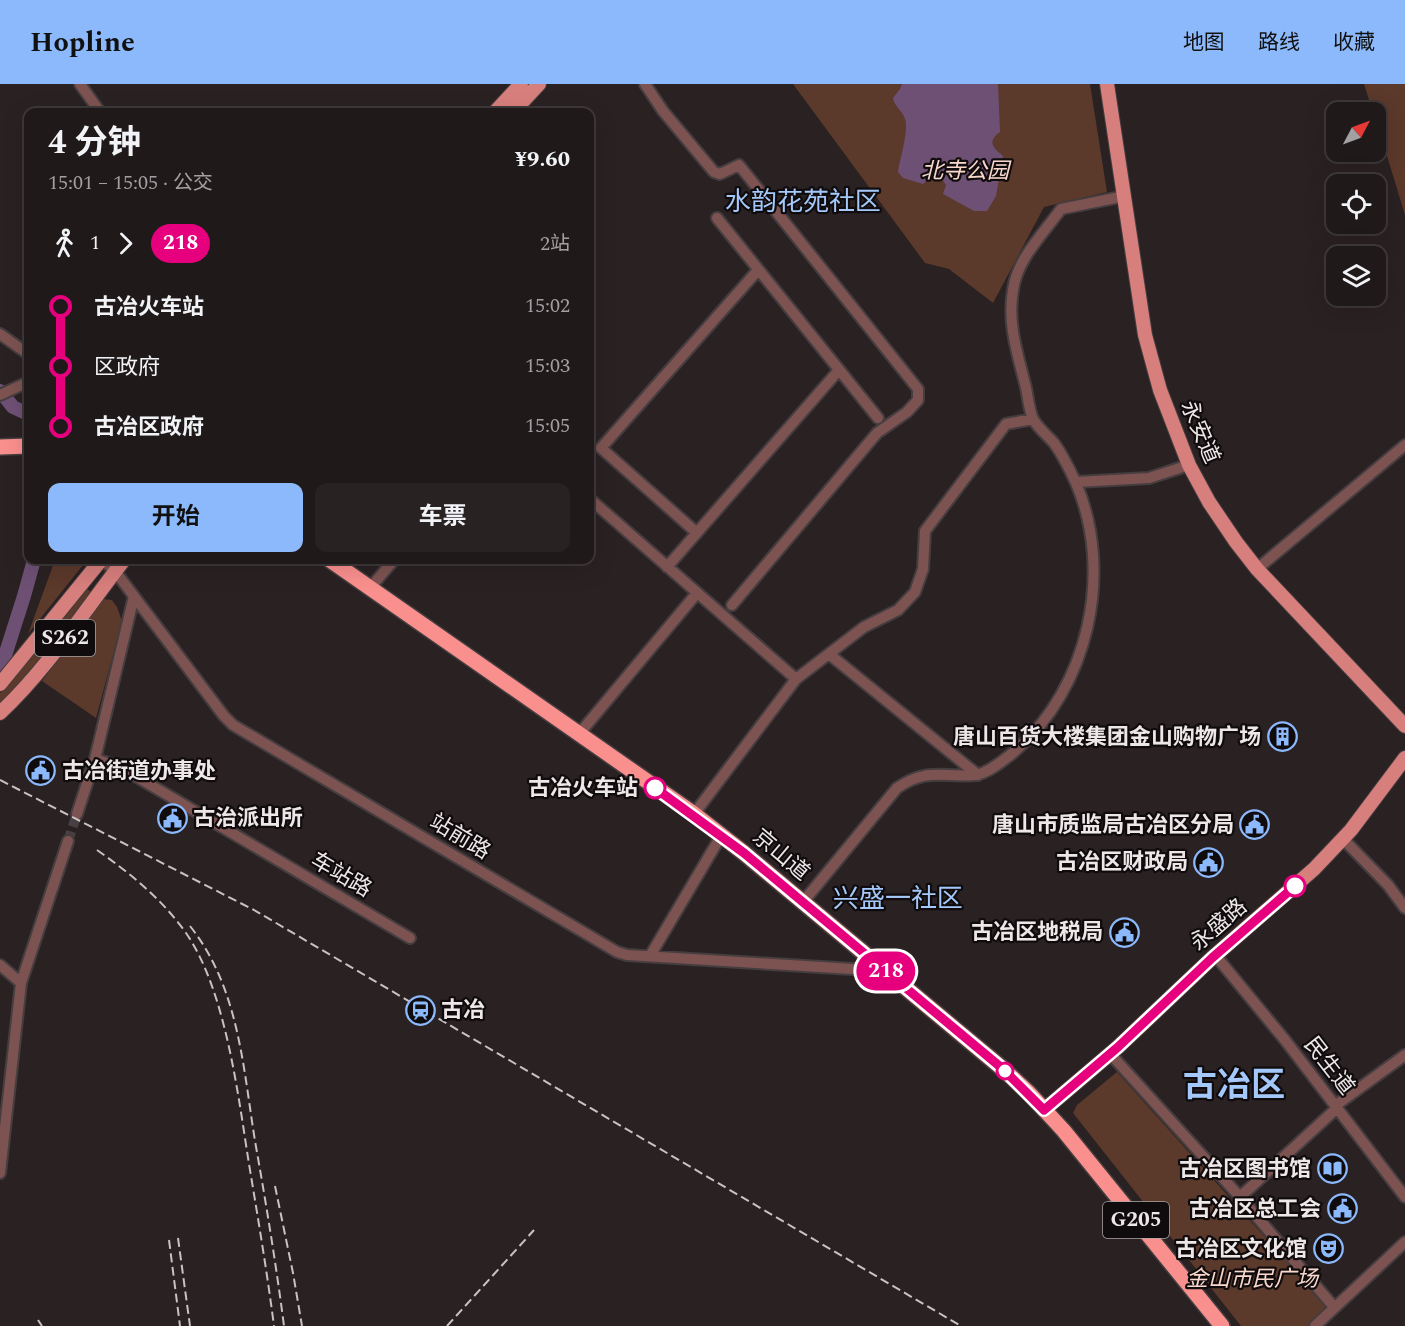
<!DOCTYPE html>
<html lang="zh">
<meta charset="utf-8">
<style>
body{margin:0;font-family:Spectral,"Noto Sans SC",serif;background:#282223;color:#f1f3f6;height:100vh;display:flex;flex-direction:column;font-size:22px;white-space:nowrap}
*{box-sizing:border-box;margin:0}
p{font-size:20px;color:#a2a0a2}
.icon{flex:none;width:33px;height:33px;fill:none;stroke:currentColor;stroke-width:2;stroke-linecap:round;stroke-linejoin:round}
.map{position:relative;flex:1;overflow:hidden}
.details{position:absolute;left:24px;top:24px;width:570px;height:456px;display:flex;flex-direction:column;background:#20191a;border-radius:12px;box-shadow:0 6px 24px #0002,0 0 0 2px #3d3839}
.details>*{flex:none}
.badge{padding:0 12px;border-radius:20px;font-size:21px;line-height:39px}
.needle{width:39px;rotate:49deg}
.tools{position:absolute;left:1326px;top:18px;display:grid;gap:12px}
.tools a{display:grid;place-items:center;width:60px;height:60px;border-radius:12px;background:#20191a;box-shadow:0 6px 24px #0002,0 0 0 2px #3d3839;font-size:30px}
.map>.badge{position:absolute;translate:-50% -50%;box-shadow:0 0 0 3px #fff}
.legs{display:flex;align-items:center;gap:9px;height:66px;padding:0 24px;font-size:20px}
.legs p{margin-inline-start:auto}
.headline{display:flex;align-items:center;justify-content:space-between;height:102px;padding:0 24px}
h1{font-size:33px;font-weight:700;line-height:45px}
.primary-button{display:flex;gap:12px;margin-top:auto;padding:12px 24px}
.primary-button a{flex:1;height:69px;border-radius:12px;background:#8cb9fc;color:#111;font-size:24px;font-weight:700;line-height:69px;text-align:center}
.primary-button a+a{background:#282223;color:#f1f3f6}
ul{padding:0 24px;list-style:none}
li{display:flex;align-items:center;gap:21px;height:60px;font-size:22px}
li i{display:grid;place-items:center;width:9px;height:100%;margin:0 8px;background:currentColor}
li i::after{content:'';width:15px;height:15px;margin:-8px;border:4px solid;border-radius:50%;background:#20191a}
li p{margin-inline-start:auto}
li:first-child i{background:linear-gradient(#0000 50%,currentColor 0)}
li:last-child i{background:linear-gradient(currentColor 50%,#0000 0)}
header{display:flex;align-items:center;gap:36px;box-sizing:border-box;height:84px;padding:0 30px;background:#8cb9fc;color:#111}
header strong{font-size:28px}
nav{display:flex;gap:33px;margin-inline-start:auto;font-size:21px}
.map>svg:first-child{display:block}
</style>
<header>
<strong>Hopline</strong>
<nav><a>地图</a><a>路线</a><a>收藏</a></nav>
</header>
<div class="map">
<svg width="1405" height="1242" viewBox="0 0 1405 1242">
<rect width="100%" height="100%" fill="#2a2123"/>
<path fill="#5b392b" d="M 793,0 L 1090,0 L 1107,108 L 1044,123 L 993,219 L 949,185 L 925,179 Z
M 1364,0 L 1405,0 L 1405,131 L 1376,36 L 1376,28 L 1373,28 Z
M 55,476 L 87,476 L 28,550 Z
M 85,503 L 92,509 L 26,594 L 0,623 L 0,609 Z
M 103,515 L 112,516 L 117,523 L 122,537 L 96,634 L 42,597 Z
M 1117,988 L 1325,1220 L 1326,1226 L 1308,1242 L 1241,1242 L 1073,1029 L 1077,1021 Z"/>
<path fill="#6e5075" d="M 902,0 L 998,0 L 1000,48 C 986,58 994,64 1003,72 L 996,112 L 987,127 L 974,127 L 943,110 L 946,101 L 940,92 L 932,92 L 923,100 L 903,94 L 898,88 C 900,74 909,47 905,35 C 902,26 894,22 893,14 L 900,5 Z"/>
<g fill="none" stroke-linecap="round" stroke-linejoin="round">
<path stroke="#6e5075" stroke-width="14" d="M 0,307 L 13,323 L 28,330
M 0,581 L 3,578 L 24,512 L 34,476"/>
<path stroke="#473f41" stroke-width="10" stroke-dasharray="10 5" stroke-linecap="butt" d="M 68,757 L 77,730"/>
<defs>
<path id="minor" d="M 80,0 L 100,28
M 645,0 L 663,27 L 714,88 L 720,90 L 739,81 L 918,305 L 918,316 L 907,328 L 877,349 L 732,521
M 717,134 L 878,334
M 0,250 L 28,270
M 0,311 L 28,298
M 1076,398 L 1149,394 L 1189,381
M 590,415 L 796,595
M 697,449 L 601,364 L 758,186
M 102,476 L 115,487 L 224,632 L 233,641 L 617,868 L 627,871 L 885,887
M 667,483 L 839,286
M 1257,485 L 1405,361
M 370,504 L 394,476
M 829,570 L 978,691
M 579,650 L 697,509
M 95,675 L 120,683 L 410,854
M 77,730 L 95,675 L 134,512
M 694,730 L 796,595 L 864,543 L 898,526 L 915,508 L 923,485 L 925,447 L 1006,340 L 1033,335
M 1347,759 L 1388,801 L 1405,824
M 803,818 L 897,704 C 928,683 942,694 975,691 C 987,690 1004,676 1014,668 C 1089,604 1114,488 1076,399 C 1070,386 1062,370 1054,359 C 1047,351 1038,344 1033,335 C 1029,326 1028,313 1026,304 C 1018,271 1007,240 1013,206 C 1017,175 1043,150 1061,125 L 1125,112
M 650,872 L 721,752
M 1220,877 L 1285,956 L 1405,1113
M 0,881 L 21,899
M 1115,975 L 1240,1113 L 1334,1223
M 0,1089 L 21,899 L 68,757
M 1240,1113 L 1337,1024 L 1339,1019 L 1405,971
M 1315,1242 L 1405,1158"/>
<path id="major" d="M 1107,0 L 1145,251 L 1160,306 L 1189,381 L 1209,418 L 1236,458 L 1257,485 L 1405,642
M 495,28 L 521,0
M 513,28 L 539,0
M 0,600 L 101,476
M 0,629 C 48,584 84,527 124,476
M 1044,1026 L 1118,963 L 1212,874 L 1314,785 L 1351,746 L 1405,674"/>
<path id="highway" d="M 0,363 L 28,362
M 330,476 L 694,730 L 744,769 L 1003,985 L 1029,1009 L 1064,1047 L 1222,1242"/>
</defs>
<use href="#minor" stroke="#453d3f" stroke-width="14"/>
<use href="#major" stroke="#453d3f" stroke-width="16"/>
<use href="#highway" stroke="#453d3f" stroke-width="18"/>
<use href="#minor" stroke="#7d5351" stroke-width="10"/>
<use href="#major" stroke="#d77f7d" stroke-width="14"/>
<use href="#highway" stroke="#fa908e" stroke-width="15"/>
<path stroke="#c8c2c3" stroke-width="2" stroke-dasharray="9 4.5" stroke-linecap="butt" d="M 0,696 L 254,826 L 961,1242
M 97,766 C 131,790 162,815 186,849 C 226,907 238,1011 249,1080 C 258,1134 267,1188 274,1242
M 190,842 C 239,904 243,983 255,1057 C 266,1119 276,1180 284,1242
M 275,1102 L 293,1189 L 302,1242
M 178,1154 L 190,1242
M 169,1156 L 180,1242
M 38,1236 L 42,1242
M 447,1242 L 534,1146"/>
</g>
<g fill="none" stroke-linecap="round" stroke-linejoin="round">
<defs>
<path id="line-1" d="M 655,704 L 744,769 L 1003,985 L 1044,1026 L 1118,963 L 1212,874 L 1295,802"/>
</defs>
<use href="#line-1" stroke="#fff" stroke-width="14"/>
<use href="#line-1" stroke="#e6007e" stroke-width="9"/>
</g>
<defs>
<symbol id="building-ring" viewBox="-11 -11 22 22"><circle r="9.5" fill="#100c0d" stroke="#8cb9fc" stroke-width="1.5"/><path d="M-4-6H4V6H1V3H-1V6H-4ZM-2.5-4.3h1.7v1.8h-1.7ZM.8-4.3h1.7v1.8H.8ZM-2.5-1h1.7V.8h-1.7ZM.8-1h1.7V.8H.8Z" fill="#8cb9fc"/></symbol>
<symbol id="civic-ring" viewBox="-11 -11 22 22"><circle r="9.5" fill="#100c0d" stroke="#8cb9fc" stroke-width="1.5"/><path d="M-.6-6.5H3V-4.5H.6V-3L4-1V1h2V6H-6V1h2V-1L-.6-3ZM-1.2 2.5V6h2.4V2.5Z" fill="#8cb9fc"/></symbol>
<symbol id="station-ring" viewBox="-11 -11 22 22"><circle r="9.5" fill="#100c0d" stroke="#8cb9fc" stroke-width="1.5"/><path d="M-3-6H3Q5-6 5-4V2Q5 4 3 4L4.5 6H3L1.5 4h-3L-3 6H-4.5L-3 4Q-5 4-5 2V-4Q-5-6-3-6ZM-3.5-4v3h7v-3ZM-3.5 1v1.5H-2V1ZM2 1v1.5H3.5V1Z" fill="#8cb9fc"/></symbol>
<symbol id="library-ring" viewBox="-11 -11 22 22"><circle r="9.5" fill="#100c0d" stroke="#8cb9fc" stroke-width="1.5"/><path d="M-6-4Q-3-5.5-.7-3.5V5Q-3 3-6 4ZM6-4Q3-5.5 .7-3.5V5Q3 3 6 4Z" fill="#8cb9fc"/></symbol>
<symbol id="theatre-ring" viewBox="-11 -11 22 22"><circle r="9.5" fill="#100c0d" stroke="#8cb9fc" stroke-width="1.5"/><path d="M-5-5.5Q0-4 5-5.5V0Q5 5 0 6Q-5 5-5 0ZM-3.3-2.5H-1v1.5H-3.3ZM1-2.5H3.3v1.5H1ZM-2.8 1Q0 5.5 2.8 1Z" fill="#8cb9fc"/></symbol>
</defs>
<g fill-rule="evenodd">
<use href="#building-ring" x="1266" y="636" width="33" height="33"/>
<use href="#civic-ring" x="24" y="670" width="33" height="33"/>
<use href="#civic-ring" x="156" y="718" width="33" height="33"/>
<use href="#civic-ring" x="1238" y="724" width="33" height="33"/>
<use href="#civic-ring" x="1192" y="762" width="33" height="33"/>
<use href="#civic-ring" x="1108" y="832" width="33" height="33"/>
<use href="#station-ring" x="404" y="910" width="33" height="33"/>
<use href="#library-ring" x="1316" y="1068" width="33" height="33"/>
<use href="#civic-ring" x="1326" y="1108" width="33" height="33"/>
<use href="#theatre-ring" x="1312" y="1148" width="33" height="33"/>
</g>
<g fill="#fff" stroke="#e6007e" stroke-width="3">
<circle cx="655" cy="704" r="10"/>
<circle cx="1295" cy="802" r="10"/>
<circle cx="1005" cy="987" r="8"/>
</g>
<g text-anchor="middle" dominant-baseline="central" stroke-width="4.5" stroke-linejoin="round" paint-order="stroke">
<g fill="#100c0d" stroke="#aba5a6" stroke-width="1.5">
<rect x="35" y="536" width="60" height="36" rx="4.5"/>
<rect x="1103" y="1118" width="66" height="36" rx="4.5"/>
</g>
<g font-size="21" font-weight="bold" fill="#ede7e8">
<text x="65" y="554">S262</text>
<text x="1136" y="1136">G205</text>
</g>
<g font-size="22" font-style="italic" fill="#f8d8cc" stroke="#100c0d">
<text x="965" y="87">北寺公园</text>
<text x="1252" y="1195">金山市民广场</text>
</g>
<g font-size="22" fill="#ede7e8" stroke="#100c0d">
<text transform="translate(1200 348) rotate(67)">永安道</text>
<text transform="translate(460 753) rotate(31)">站前路</text>
<text transform="translate(781 771) rotate(40)">京山道</text>
<text transform="translate(341 791) rotate(30)">车站路</text>
<text transform="translate(1219 841) rotate(-41)">永盛路</text>
<text transform="translate(1329 982) rotate(52)">民生道</text>
</g>
<g font-size="22" font-weight="bold" fill="#ede7e8" stroke="#100c0d" text-anchor="end">
<text x="1261" y="653">唐山百货大楼集团金山购物广场</text>
<text x="62" y="687" text-anchor="start">古冶街道办事处</text>
<text x="193" y="734" text-anchor="start">古治派出所</text>
<text x="1234" y="741">唐山市质监局古冶区分局</text>
<text x="1188" y="778">古冶区财政局</text>
<text x="1103" y="848">古冶区地税局</text>
<text x="441" y="926" text-anchor="start">古冶</text>
<text x="1311" y="1085">古冶区图书馆</text>
<text x="1321" y="1125">古冶区总工会</text>
<text x="1307" y="1165">古冶区文化馆</text>
</g>
<g font-size="22" font-weight="bold" fill="#ede7e8" stroke="#100c0d" text-anchor="end">
<text x="638" y="704">古冶火车站</text>
</g>
<g font-size="26" fill="#a5c8fa" stroke="#100c0d">
<text x="803" y="118">水韵花苑社区</text>
<text x="898" y="815">兴盛一社区</text>
</g>
<g font-size="34" font-weight="bold" fill="#a5c8fa" stroke="#100c0d">
<text x="1234" y="1002">古冶区</text>
</g>
</g>
</svg>
<div class="tools">
<a><svg class="needle" viewBox="-14 -14 28 28"><path d="M0-13l5 13h-10z" fill="#e53935"/><path d="M0 13l5-13h-10z" fill="#a2a0a2"/></svg></a>
<a><svg class="icon" aria-label="locate" viewBox="0 0 24 24"><circle cx="12" cy="12" r="6"/><path d="M12 2v4M12 18v4M2 12h4M18 12h4"/></svg></a>
<a><svg class="icon" aria-label="layers" viewBox="0 0 24 24"><path d="M12 4l9 5-9 5-9-5zM3 14l9 5 9-5"/></svg></a>
</div>
<b class="badge" style="left:886px;top:887px;background:#e6007e;color:#fff">218</b>
<section class="details">
<div class="headline"><div><h1>4 分钟</h1><p>15:01 – 15:05 · 公交</p></div><b>¥9.60</b></div>
<div class="legs"><svg class="icon" aria-label="walk" viewBox="0 0 24 24"><circle cx="13" cy="4" r="2"/><path d="M13 8l-2 6 4 7M11 14l-3 7M7 12l3-4h3l4 4"/></svg>1<svg class="icon" aria-label="forward" viewBox="0 0 24 24"><path d="M9 5l7 7-7 7"/></svg><b class="badge" style="background:#e6007e;color:#fff">218</b><p>2站</p></div>
<ul>
<li><i style="color:#e6007e"></i><b>古冶火车站</b><p>15:02</p></li>
<li><i style="color:#e6007e"></i><span>区政府</span><p>15:03</p></li>
<li><i style="color:#e6007e"></i><b>古冶区政府</b><p>15:05</p></li>
</ul>
<div class="primary-button"><a>开始</a><a>车票</a></div>
</section>
</div>
